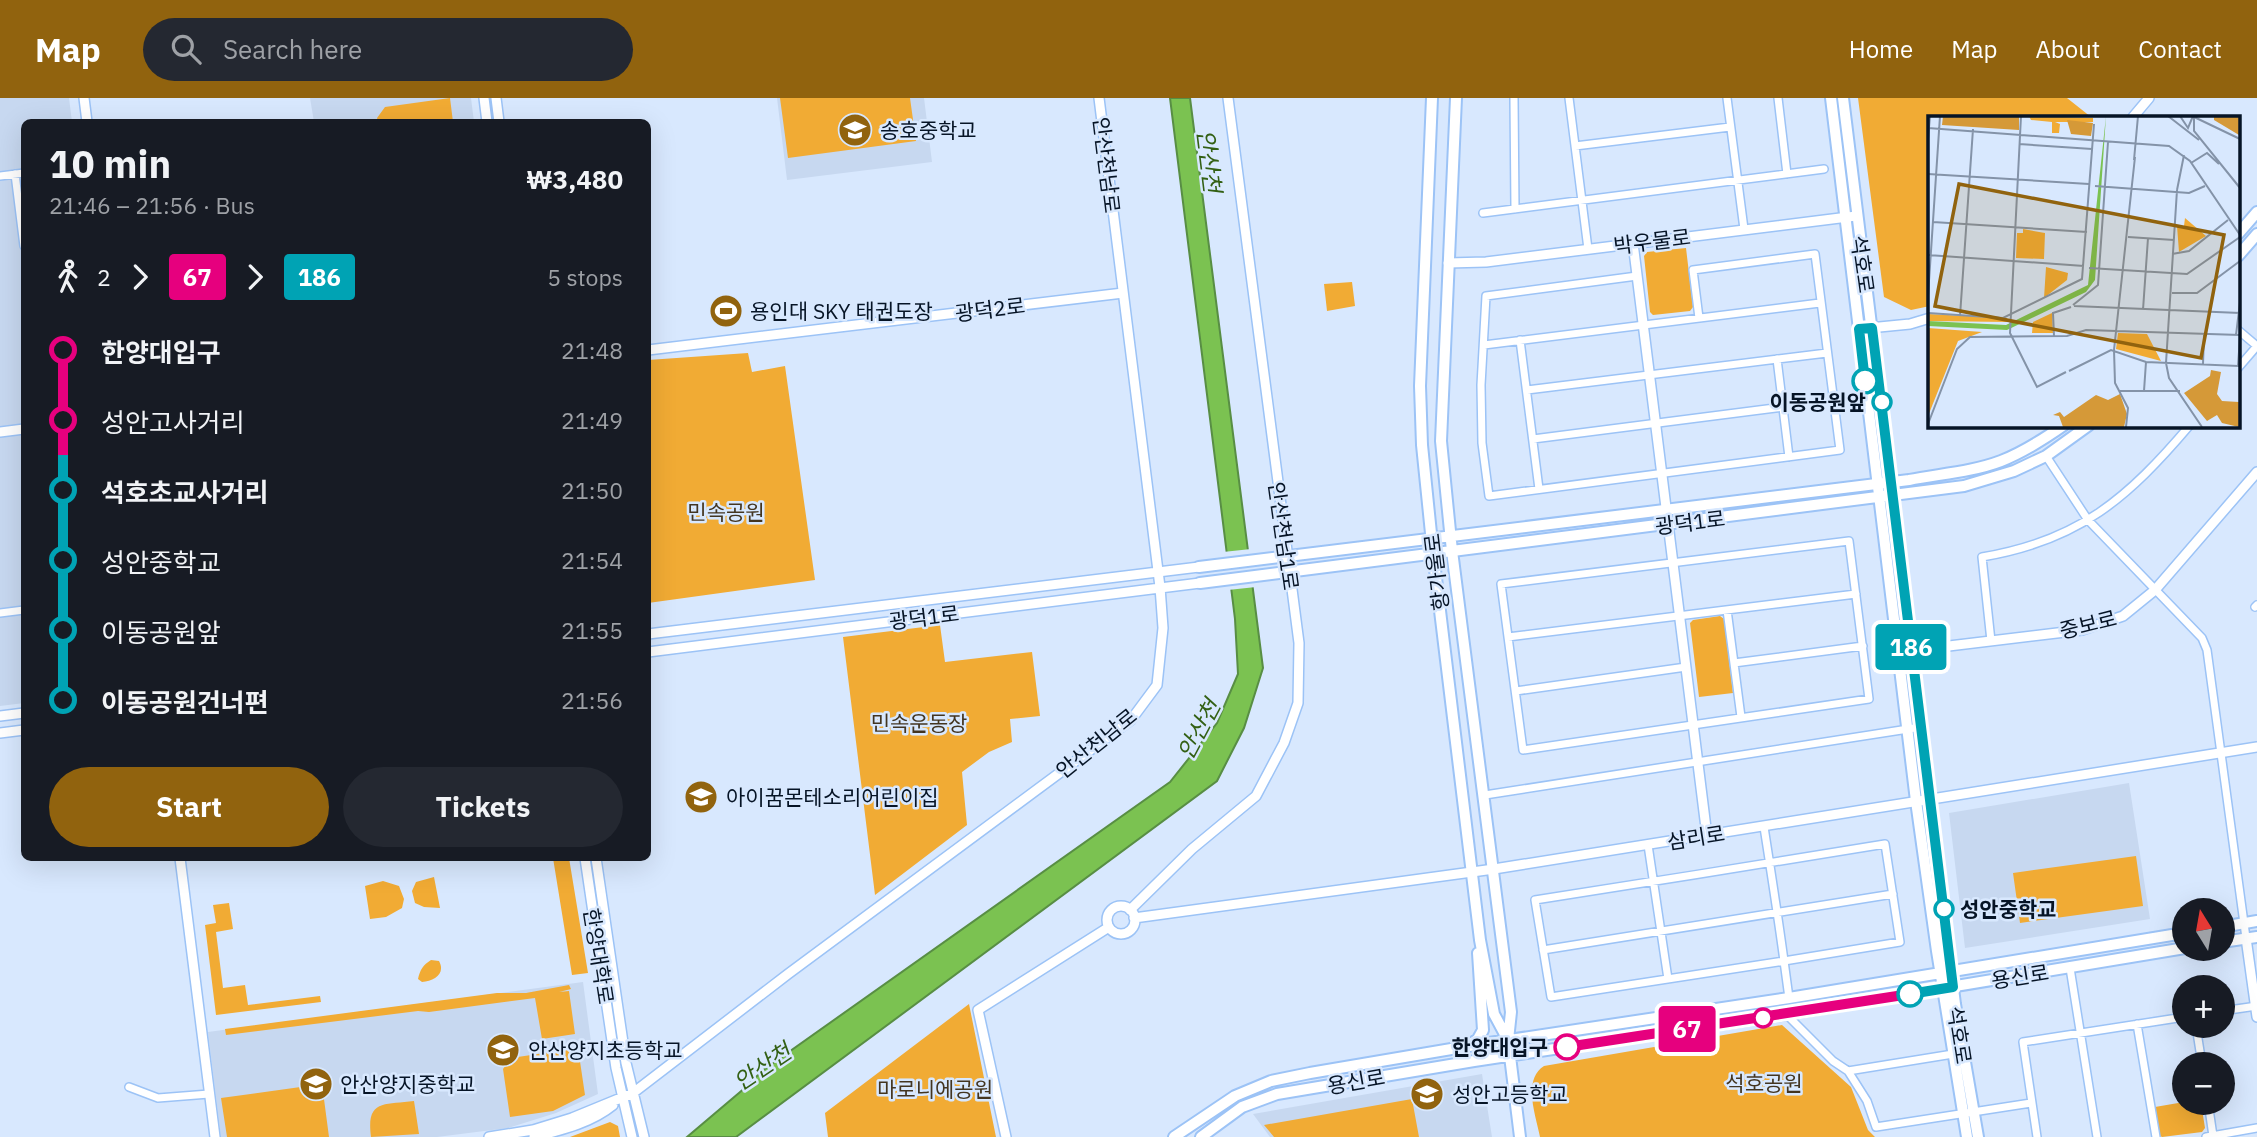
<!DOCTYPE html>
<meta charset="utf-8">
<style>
body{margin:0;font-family:"IBM Plex Sans","Noto Sans KR",sans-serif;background:#242831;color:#f1f3f6;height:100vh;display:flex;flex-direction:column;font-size:26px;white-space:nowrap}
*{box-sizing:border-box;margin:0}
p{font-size:23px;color:#9ea1a6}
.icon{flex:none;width:38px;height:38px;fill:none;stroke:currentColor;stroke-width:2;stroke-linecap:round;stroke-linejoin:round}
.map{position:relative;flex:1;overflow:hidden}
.panel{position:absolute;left:21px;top:21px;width:630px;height:742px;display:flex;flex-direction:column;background:#171b24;border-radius:10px;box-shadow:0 7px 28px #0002}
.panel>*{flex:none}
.badge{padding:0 14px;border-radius:5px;font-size:24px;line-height:46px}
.needle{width:46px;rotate:349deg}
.fabs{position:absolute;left:2172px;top:800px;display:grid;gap:14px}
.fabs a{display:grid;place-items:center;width:63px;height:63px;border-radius:50%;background:#171b24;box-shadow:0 7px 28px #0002;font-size:35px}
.map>.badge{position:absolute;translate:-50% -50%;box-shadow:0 0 0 4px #fff}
.legs{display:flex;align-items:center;gap:10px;height:77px;padding:0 28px;font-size:23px}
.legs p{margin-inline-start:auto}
.overview{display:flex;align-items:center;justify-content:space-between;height:119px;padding:0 28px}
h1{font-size:38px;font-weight:800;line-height:52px}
.cta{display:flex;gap:14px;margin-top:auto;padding:14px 28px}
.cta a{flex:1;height:80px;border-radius:42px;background:#91630e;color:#fff;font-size:28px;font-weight:800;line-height:80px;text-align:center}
.cta a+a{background:#242831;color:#f1f3f6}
ul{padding:0 28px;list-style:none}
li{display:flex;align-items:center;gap:24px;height:70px;font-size:26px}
li i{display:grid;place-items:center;width:10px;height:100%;margin:0 9px;background:currentColor}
li i::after{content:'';width:18px;height:18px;margin:-9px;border:5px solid;border-radius:50%;background:#171b24}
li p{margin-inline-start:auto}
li:first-child i{background:linear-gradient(#0000 50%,currentColor 0)}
li:last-child i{background:linear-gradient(currentColor 50%,#0000 0)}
header{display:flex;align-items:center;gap:42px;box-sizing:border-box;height:98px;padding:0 35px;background:#91630e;color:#fff}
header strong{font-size:33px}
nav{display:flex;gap:38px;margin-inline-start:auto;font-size:24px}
.search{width:490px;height:63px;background:#242831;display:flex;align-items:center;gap:18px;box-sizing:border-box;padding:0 24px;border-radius:38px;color:#9ea1a6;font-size:26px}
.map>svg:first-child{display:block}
</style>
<header>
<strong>Map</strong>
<div class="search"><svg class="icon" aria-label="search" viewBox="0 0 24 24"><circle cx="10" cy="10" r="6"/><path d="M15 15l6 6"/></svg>Search here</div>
<nav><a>Home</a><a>Map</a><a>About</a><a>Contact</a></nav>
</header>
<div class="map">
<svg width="2257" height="1039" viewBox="0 0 2257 1039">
<rect width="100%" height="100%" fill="#d8e8fe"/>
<path fill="#c7d8f0" d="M 0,0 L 69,0 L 72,24 L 24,24 L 24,605 L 0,608 Z
M 310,0 L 471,0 L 474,24 L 314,24 Z
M 777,0 L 924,0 L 932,64 L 787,82 Z
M 2129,685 L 2150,821 L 1965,850 L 1949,715 Z
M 583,884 L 598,996 L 556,1015 L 508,1030 L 437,1039 L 221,1039 L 208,934 Z
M 1482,976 L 1492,1039 L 1270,1039 L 1253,1016 Z"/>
<path fill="#f1ab34" d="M 450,0 L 453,24 L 378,24 L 377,20 L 385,9 Z
M 780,0 L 910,0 L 916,43 L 788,60 Z
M 1858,0 L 2067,0 L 2091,19 L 1930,19 L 1930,208 L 1911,212 L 1884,199 Z
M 1686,150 L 1693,209 L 1690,213 L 1653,217 L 1650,214 L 1644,158 L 1647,154 Z
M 1352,184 L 1355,208 L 1327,213 L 1324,186 Z
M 748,255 L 752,274 L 785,268 L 815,482 L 648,505 L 648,262 Z
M 1720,518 L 1724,521 L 1733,595 L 1699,599 L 1690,525 L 1693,522 Z
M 940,527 L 945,564 L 1032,554 L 1040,618 L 1010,621 L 1012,644 L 989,654 L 962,674 L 967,727 L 875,797 L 843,539 Z
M 2136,758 L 2143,808 L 2020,825 L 2013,775 Z
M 553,760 L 569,760 L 588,875 L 572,877 Z
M 434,779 L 440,810 L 424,809 L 415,805 L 412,793 L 416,784 Z
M 383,783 L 399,788 L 404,801 L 402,810 L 386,819 L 370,821 L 365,788 Z
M 229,805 L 233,831 L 216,834 L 223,890 L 245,887 L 248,907 L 320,898 L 321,904 L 216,917 L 205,827 L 216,825 L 213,807 Z
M 431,862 L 439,863 C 446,876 434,883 422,884 L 418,881 C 420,872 423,867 431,862 Z
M 569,887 L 571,891 L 559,894 L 569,893 L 575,936 L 542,941 L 535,900 L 429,914 L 418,913 L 226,937 L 225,931 L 497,895 L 526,895 Z
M 969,906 L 996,1039 L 828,1039 L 825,1015 Z
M 1782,927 L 1851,989 L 1868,1032 L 1875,1039 L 1540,1039 C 1536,1018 1522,982 1544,968 Z
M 578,950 L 585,997 L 553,1013 L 510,1019 L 503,971 L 511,960 Z
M 322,986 L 329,1039 L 227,1039 L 221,1000 Z
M 1412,1001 L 1419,1039 L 1274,1039 L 1264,1027 Z
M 414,1003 L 419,1036 L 371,1039 C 366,1001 384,1007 414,1003 Z
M 2184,1004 L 2201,1005 L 2205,1030 L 2202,1034 L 2162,1039 L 2159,1037 L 2155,1009 Z
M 610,1024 L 618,1028 L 620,1039 L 570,1039 Z"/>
<path fill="#7bc251" stroke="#588e44" stroke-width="2" d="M 1170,0 L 1190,0 L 1263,570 L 1244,630 L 1217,683 L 736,1039 L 687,1039 L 746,989 L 762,973 L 1170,684 L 1217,625 L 1238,576 L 1235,521 Z"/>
<path fill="#d8e8fe" d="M 1251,451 L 1256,489 L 1228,492 L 1223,454 Z"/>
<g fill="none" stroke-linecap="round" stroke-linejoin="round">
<defs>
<path id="minor" d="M 1514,0 L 1515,111
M 1569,0 L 1588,151
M 1727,0 L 1744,131
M 1778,0 L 1787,76
M 1575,48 L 1730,29
M 15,76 L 24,148
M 0,78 L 24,75
M 1483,115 L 1824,71
M 1637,178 L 1486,198 L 1481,287 L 1482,345 L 1489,398 L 1840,352 L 1815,156 L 1693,172 L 1699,220
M 2238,232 L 2257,248
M 1520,242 L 1539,391
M 1484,247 L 1820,205
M 1777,261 L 1789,359
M 2238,270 L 2257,248
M 1527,292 L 1827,255
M 1533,341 L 1783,309
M 2046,358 L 2088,422 L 2202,540 L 2207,552 L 2246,840
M 1849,443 L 1869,601 L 1523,652 L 1501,486 Z
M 2255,509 L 2257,507
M 1727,512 L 1741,619
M 0,515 L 24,512
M 1508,539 L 1856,496
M 1991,543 L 1982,459 C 2079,443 2128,400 2190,327
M 1734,565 L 1863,548
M 1516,593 L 1686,569
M 1485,697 L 1921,629
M 1764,729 C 1771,774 1778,818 1784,863 L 1900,844 L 1885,746 C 1768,765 1652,784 1535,802 L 1551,899 L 1784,863 L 1789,900
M 1648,747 L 1668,881
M 1543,852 L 1893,796
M 2070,870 L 2097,1039
M 2222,913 L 2257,908
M 1786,916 L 1833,963 L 1848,973 L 1867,1003 L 1876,1029 L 2031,1005
M 2137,926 L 2156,1039
M 2196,928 L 2202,966
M 1848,973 L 1953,956
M 129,989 L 158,1000 L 209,996
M 2208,1004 L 2213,1038
M 2037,1039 L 2023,944 L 2184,919
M 2206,1039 L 2257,1030"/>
<path id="tertiary" d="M 84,0 L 87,24
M 484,0 L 487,24
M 496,0 L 499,24
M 2133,19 L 2149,0
M 1633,145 L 1707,738
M 1448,165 L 1486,164 L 1856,118
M 1859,231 L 1910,226 L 1930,220
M 648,252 L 1123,195
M 0,334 L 24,331
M 648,536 L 1199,469
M 648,554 L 1200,485
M 1899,554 L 2082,532 L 2123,518 L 2155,492 L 2257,374
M 0,618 L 24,615
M 0,635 L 24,632
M 180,760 L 215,1039
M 585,760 L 616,970 L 632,1039
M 596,760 L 626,965 L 644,1039
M1107 822a14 14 0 1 1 28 0a14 14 0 1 1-28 0Z
M 1130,812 L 1192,751 L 1256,698 L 1284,645 L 1298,605 L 1299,545 L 1228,0
M 1134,820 L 1494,771 L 2257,649
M 2246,840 L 2257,919
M 489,1039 L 533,1032 L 572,1020 L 633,995 L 788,876 L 1131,622 L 1157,587 L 1163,530 L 1160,489 L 1099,0
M 534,1039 C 561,1032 591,1025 613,1007
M 1006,1039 L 978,912 L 1109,829"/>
<path id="secondary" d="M 1432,0 L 1420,288 L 1422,347 L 1433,455 L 1480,842 L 1494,916 L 1508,942
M 1456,0 L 1441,343 L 1452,453 L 1511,914 L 1508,942 L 1520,1039
M 1831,0 L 1916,703 L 1937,853 L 1967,1039
M 1843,0 L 1955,906 L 1978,1039
M 2238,136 L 2257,114
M 2238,158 L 2257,136
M 1199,469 L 1909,382 C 1939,376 1972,374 2001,363 C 2024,354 2044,341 2064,327
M 1200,485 L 1964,388 L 2014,373 L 2046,358 L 2089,327
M 2222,829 L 2257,823
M 2222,844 L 2257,839
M 1471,946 L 1478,941 L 1483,932 L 1478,855
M 1174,1039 L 1235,998 L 1271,983 L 1310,975 L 1469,948 L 1789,900 L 2184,835
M 1201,1039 L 1242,1009 L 1277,996 L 1474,963 L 1781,917 L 2185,850"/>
</defs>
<use href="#minor" stroke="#9cc3f6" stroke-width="10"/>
<use href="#tertiary" stroke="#9cc3f6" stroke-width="12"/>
<use href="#secondary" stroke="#9cc3f6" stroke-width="14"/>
<use href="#minor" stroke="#fff" stroke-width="7"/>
<use href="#tertiary" stroke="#fff" stroke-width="9"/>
<use href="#secondary" stroke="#fff" stroke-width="10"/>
</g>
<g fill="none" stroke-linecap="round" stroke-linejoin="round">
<defs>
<path id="line-1" d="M 1567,949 L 1910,896"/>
<path id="line-2" d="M 1865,283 L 1859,231 L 1872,230 L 1953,889 L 1910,896"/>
</defs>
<use href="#line-1" stroke="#fff" stroke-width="16"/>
<use href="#line-2" stroke="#fff" stroke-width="16"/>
<use href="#line-1" stroke="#e6007e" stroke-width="10"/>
<use href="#line-2" stroke="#00a3b4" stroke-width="10"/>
</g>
<defs>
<symbol id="school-disc" viewBox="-11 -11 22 22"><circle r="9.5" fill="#91630e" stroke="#d8e8fe"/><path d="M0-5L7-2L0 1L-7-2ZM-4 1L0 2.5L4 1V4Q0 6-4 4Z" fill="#fff"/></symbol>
<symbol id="stadium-disc" viewBox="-11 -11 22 22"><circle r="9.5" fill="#91630e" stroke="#d8e8fe"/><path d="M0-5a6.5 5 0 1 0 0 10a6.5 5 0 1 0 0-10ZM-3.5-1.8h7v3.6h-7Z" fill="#fff"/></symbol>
</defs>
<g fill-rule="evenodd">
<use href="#school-disc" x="836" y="13" width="38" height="38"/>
<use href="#stadium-disc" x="707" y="194" width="38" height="38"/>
<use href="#school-disc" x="682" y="680" width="38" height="38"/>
<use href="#school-disc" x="484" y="933" width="38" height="38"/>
<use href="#school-disc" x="297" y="967" width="38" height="38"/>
<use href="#school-disc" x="1408" y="977" width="38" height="38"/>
</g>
<g fill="#fff" stroke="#00a3b4" stroke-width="3.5">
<circle cx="1865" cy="283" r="12"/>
<circle cx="1882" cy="304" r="9"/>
<circle cx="1944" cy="811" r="9"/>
<circle cx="1910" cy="896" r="12"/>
</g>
<g fill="#fff" stroke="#e6007e" stroke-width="3.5">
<circle cx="1763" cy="920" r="9"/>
<circle cx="1567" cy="949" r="12"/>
</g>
<g text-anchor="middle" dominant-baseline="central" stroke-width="5" stroke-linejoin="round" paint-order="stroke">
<g font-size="21" fill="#061426" stroke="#d8e8fe" text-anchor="start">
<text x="880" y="32">송호중학교</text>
<text x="750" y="213">용인대 SKY 태권도장</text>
<text x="726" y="699">아이꿈몬테소리어린이집</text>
<text x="528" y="952">안산양지초등학교</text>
<text x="340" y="986">안산양지중학교</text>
<text x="1452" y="996">성안고등학교</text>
</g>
<g font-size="21" fill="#061426" stroke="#d8e8fe">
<text transform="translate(1107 67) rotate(83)">안산천남로</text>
<text transform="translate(1652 143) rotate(-7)">박우물로</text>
<text transform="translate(1863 166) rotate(82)">석호로</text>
<text transform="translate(990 211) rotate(-7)">광덕2로</text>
<text transform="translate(1690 424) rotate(-7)">광덕1로</text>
<text transform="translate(1284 438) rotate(82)">안산천남1로</text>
<text transform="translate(1436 474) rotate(-97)">항가울로</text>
<text transform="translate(924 519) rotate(-7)">광덕1로</text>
<text transform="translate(2088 526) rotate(-14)">중보로</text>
<text transform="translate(1096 645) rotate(-39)">안산천남로</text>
<text transform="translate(1696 739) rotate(-9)">삼리로</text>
<text transform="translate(599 858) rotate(81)">한양대학로</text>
<text transform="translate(2020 878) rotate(-9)">용신로</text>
<text transform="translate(1960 937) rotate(81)">석호로</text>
<text transform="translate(1356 983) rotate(-10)">용신로</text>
</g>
<g font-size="21" font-weight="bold" fill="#061426" stroke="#d8e8fe" text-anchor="end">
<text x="1866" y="304">이동공원앞</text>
<text x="1960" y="811" text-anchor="start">성안중학교</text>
<text x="1548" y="949">한양대입구</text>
</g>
<g font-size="21" fill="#433520" stroke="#d8e8fe">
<text x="726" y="414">민속공원</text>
<text x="919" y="625">민속운동장</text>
<text x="1764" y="985">석호공원</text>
<text x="935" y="991">마로니에공원</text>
</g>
<g font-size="23" font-style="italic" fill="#336014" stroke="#d8e8fe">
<text transform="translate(1210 63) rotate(83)">안산천</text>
<text transform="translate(1198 631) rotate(-62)">안산천</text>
<text transform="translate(762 968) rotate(-34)">안산천</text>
</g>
</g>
<g transform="translate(1928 18)">
<rect width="312" height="312" fill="#d8e8fe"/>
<path d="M 101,0 L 165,2 L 165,6 L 127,6 L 132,8 L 131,17 L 124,17 L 124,6 L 103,4 ZM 257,102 L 278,120 L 251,136 L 249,110 L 256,110 ZM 95,113 L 117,117 L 116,143 L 88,142 L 89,117 L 95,117 ZM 118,151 L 140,157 L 139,164 L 116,182 ZM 124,197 L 125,217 L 104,217 L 105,206 ZM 0,198 L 79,202 L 80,206 L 0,205 ZM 0,212 L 54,216 L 30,225 L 0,300 ZM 190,217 L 219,218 L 233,245 L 188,233 Z" fill="#f1ab34"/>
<path d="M 15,0 L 91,0 L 91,14 L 14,9 ZM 286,0 L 311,0 L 311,19 L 286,4 ZM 139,4 L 165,7 L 163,20 L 143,18 ZM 283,254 L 293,256 L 289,278 L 294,285 L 311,286 L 311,311 L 294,307 L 289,299 L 279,305 L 256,277 L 282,260 ZM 192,278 L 199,298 L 196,311 L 135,311 L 131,300 L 125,299 L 132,296 L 136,301 L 168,279 L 180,284 Z" fill="#d59938"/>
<path d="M 178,0 L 167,164 L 158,176 L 79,214 L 0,210 L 0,205 L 78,209 L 160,169 Z" fill="#7bc251"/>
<path fill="none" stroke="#8493a8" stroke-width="2" d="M 93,0 L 82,217 L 109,271 L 138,256M 240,0 L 271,24M 252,0 L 260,12 L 265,0M 264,0 L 312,23M 266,2 L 266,15 L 312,72M 0,12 L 241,30 L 262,45 L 312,119M 0,23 L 2,0M 91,28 L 164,33M 206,44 L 210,0M 263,47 L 279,37 L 291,48M 0,58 L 161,68M 167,70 L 261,77 L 277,70M 249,74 L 256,39M 249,74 L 238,247 L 241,262 L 274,311M 5,106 L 159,116M 200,121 L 246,124M 244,138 L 261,135 L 300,104M 0,139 L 156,150M 161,152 L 259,158 L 312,121M 244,177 L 269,177 L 312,145M 0,180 L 12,0M 145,189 L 170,169 L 180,26M 146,190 L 312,197M 215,194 L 220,122M 0,197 L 75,202 L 154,163 L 166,8M 32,200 L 45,13M 308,219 L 312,186M 126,220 L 125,197 L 143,191M 275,248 L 276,219M 141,255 L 183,234 L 218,246 L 310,250 L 312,221M 192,275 L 252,275M 216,275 L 218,246M 0,308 L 29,233 L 42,221 L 139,220 L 158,214 L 312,219M 198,311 L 200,292 L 187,267 L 186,234 L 207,41"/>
<path fill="#91630e" fill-opacity="0.15" stroke="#91630e" stroke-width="3.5" d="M 31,68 L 296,119 L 273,242 L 7,190 Z"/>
<rect width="312" height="312" fill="none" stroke="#061426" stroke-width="3.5"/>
</g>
</svg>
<div class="fabs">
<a><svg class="needle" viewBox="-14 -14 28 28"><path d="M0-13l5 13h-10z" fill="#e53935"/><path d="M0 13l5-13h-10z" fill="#9ea1a6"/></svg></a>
<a>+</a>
<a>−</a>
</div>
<b class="badge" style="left:1687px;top:931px;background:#e6007e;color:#fff">67</b>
<b class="badge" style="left:1911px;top:549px;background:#00a3b4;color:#fff">186</b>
<section class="panel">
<div class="overview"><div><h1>10 min</h1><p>21:46 – 21:56 · Bus</p></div><b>₩3,480</b></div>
<div class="legs"><svg class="icon" aria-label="walk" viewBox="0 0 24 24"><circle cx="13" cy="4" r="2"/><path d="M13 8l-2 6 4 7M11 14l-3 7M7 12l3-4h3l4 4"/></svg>2<svg class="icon" aria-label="forward" viewBox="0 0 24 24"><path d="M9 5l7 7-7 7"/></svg><b class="badge" style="background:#e6007e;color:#fff">67</b><svg class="icon" aria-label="forward" viewBox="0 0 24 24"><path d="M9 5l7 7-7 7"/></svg><b class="badge" style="background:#00a3b4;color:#fff">186</b><p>5 stops</p></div>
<ul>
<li><i style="color:#e6007e"></i><b>한양대입구</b><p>21:48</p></li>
<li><i style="color:#e6007e"></i><span>성안고사거리</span><p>21:49</p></li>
<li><i style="color:#00a3b4"></i><b>석호초교사거리</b><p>21:50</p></li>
<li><i style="color:#00a3b4"></i><span>성안중학교</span><p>21:54</p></li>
<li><i style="color:#00a3b4"></i><span>이동공원앞</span><p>21:55</p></li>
<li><i style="color:#00a3b4"></i><b>이동공원건너편</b><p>21:56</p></li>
</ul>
<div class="cta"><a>Start</a><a>Tickets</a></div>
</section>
</div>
